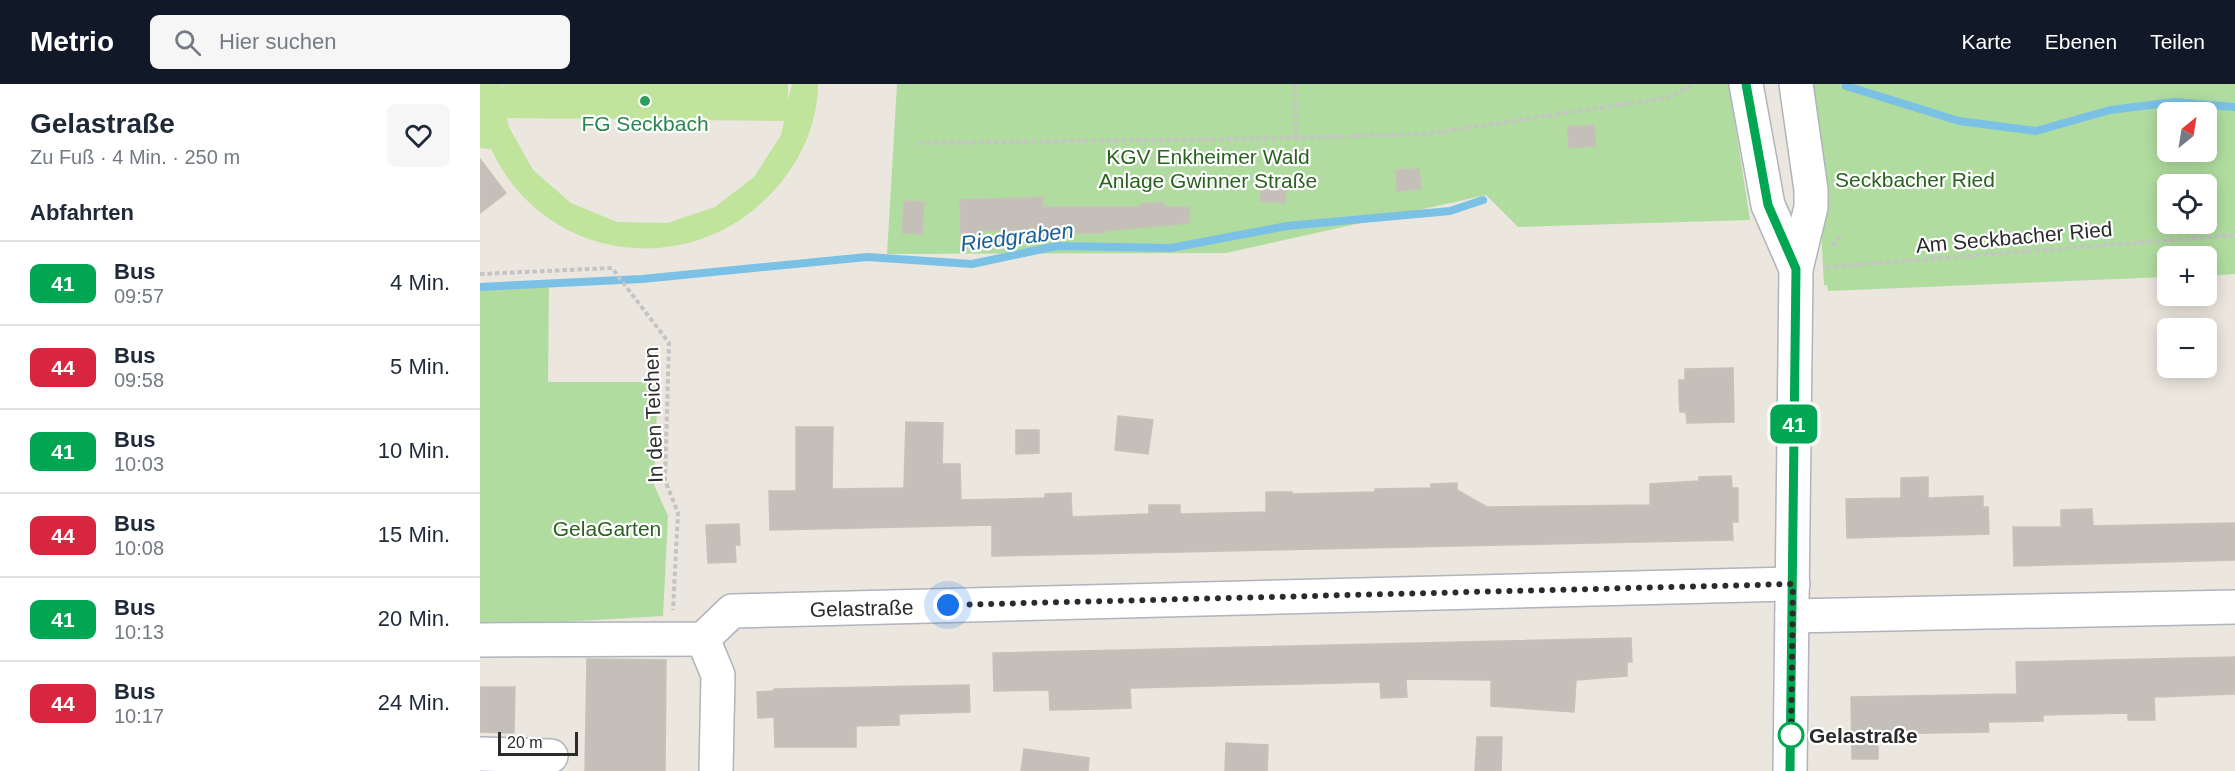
<!DOCTYPE html>
<html lang="de">
<meta charset="utf-8">
<style>
body{margin:0;font-family:Arial,sans-serif;background:#f6f6f7;color:#1f2937;height:100vh;display:flex;flex-direction:column;font-size:22px;white-space:nowrap}
*{box-sizing:border-box;margin:0}
p{font-size:20px;color:#747a83}
.icon{flex:none;width:33px;height:33px;fill:none;stroke:currentColor;stroke-width:2;stroke-linecap:round;stroke-linejoin:round}
.map{position:relative;flex:1;overflow:hidden}
.drawer{display:flex;flex-direction:column;background:#fff;width:480px}
.drawer>*{flex:none}
.badge{padding:0 12px;border-radius:9px;font-size:21px;line-height:39px}
.needle{width:39px;rotate:30deg}
.buttons{position:absolute;left:1677px;top:18px;display:grid;gap:12px}
.buttons a{display:grid;place-items:center;width:60px;height:60px;border-radius:9px;background:#fff;box-shadow:0 3px 15px #0003;font-size:30px}
.scale{position:absolute;left:18px;bottom:15px;width:80px;box-sizing:border-box;padding-left:6px;border:3px solid #2b2b2b;border-top:0;font-size:16px;line-height:21px;white-space:nowrap;color:#2b2b2b;-webkit-text-stroke:4px #fff;paint-order:stroke}
.you{position:absolute;width:30px;height:30px;margin:-15px;border:4px solid #fff;border-radius:50%;background:#1a73e8;box-shadow:0 0 0 9px #1a73e833}
.map>.badge{position:absolute;translate:-50% -50%;box-shadow:0 0 0 3px #fff}
h2{padding:0 30px;font-size:22px;line-height:54px}
.round{display:grid;place-items:center;flex:none;width:63px;height:63px;border-radius:9px;background:#f6f6f7}
.overview{display:flex;align-items:center;justify-content:space-between;height:102px;padding:0 30px}
h1{font-size:28px;font-weight:700;line-height:45px}
ul{padding:0;list-style:none}
li{display:flex;align-items:center;gap:18px;height:84px;padding:0 30px;border-top:2px solid #e0e1e3}
li div{flex:1}
li b{display:block;font-size:22px}
li em{font-style:normal}
li .badge{min-width:66px;font-weight:700;text-align:center}
header{display:flex;align-items:center;gap:36px;box-sizing:border-box;height:84px;padding:0 30px;background:#111827;color:#fff}
header strong{font-size:28px}
nav{display:flex;gap:33px;margin-inline-start:auto;font-size:21px}
.search{width:420px;height:54px;background:#f6f6f7;display:flex;align-items:center;gap:15px;box-sizing:border-box;padding:0 21px;border-radius:9px;color:#747a83;font-size:22px}
main{display:flex;flex:1;min-height:0}
.map>svg:first-child{display:block}
</style>
<header>
<strong>Metrio</strong>
<div class="search"><svg class="icon" aria-label="search" viewBox="0 0 24 24"><circle cx="10" cy="10" r="6"/><path d="M15 15l6 6"/></svg>Hier suchen</div>
<nav><a>Karte</a><a>Ebenen</a><a>Teilen</a></nav>
</header>
<main>
<section class="drawer">
<div class="overview"><div><h1>Gelastraße</h1><p>Zu Fuß · 4 Min. · 250 m</p></div><a class="round"><svg class="icon" aria-label="heart" viewBox="0 0 24 24"><path d="M12 20l-8-8c-3-5 5-10 8-4 3-6 11-1 8 4z"/></svg></a></div>
<h2>Abfahrten</h2>
<ul>
<li><span class="badge" style="background:#00a651;color:#fff">41</span><div><b>Bus</b><p>09:57</p></div><em>4 Min.</em></li>
<li><span class="badge" style="background:#d7263d;color:#fff">44</span><div><b>Bus</b><p>09:58</p></div><em>5 Min.</em></li>
<li><span class="badge" style="background:#00a651;color:#fff">41</span><div><b>Bus</b><p>10:03</p></div><em>10 Min.</em></li>
<li><span class="badge" style="background:#d7263d;color:#fff">44</span><div><b>Bus</b><p>10:08</p></div><em>15 Min.</em></li>
<li><span class="badge" style="background:#00a651;color:#fff">41</span><div><b>Bus</b><p>10:13</p></div><em>20 Min.</em></li>
<li><span class="badge" style="background:#d7263d;color:#fff">44</span><div><b>Bus</b><p>10:17</p></div><em>24 Min.</em></li>
</ul>
</section>
<div class="map">
<svg width="1755" height="687" viewBox="0 0 1755 687">
<rect width="100%" height="100%" fill="#ebe6de"/>
<path fill="#b0dd9f" fill-rule="evenodd" d="M 417,0 L 1249,0 L 1270,136 L 1038,143 L 1006,111 L 746,169 L 407,170 Z
M 1323,0 L 1755,0 L 1755,190 L 1727,192 L 1726,172 L 1688,172 L 1687,193 L 1348,207 L 1347,201 L 1344,201 L 1339,107 ZM 1688,28 L 1726,28 L 1726,68 L 1688,68 ZM 1688,100 L 1726,100 L 1726,140 L 1688,140 Z
M 69,198 L 68,298 L 178,298 L 174,401 L 188,432 L 183,532 L 65,539 L 0,540 L 0,200 Z"/>
<path fill="#c0e49c" fill-rule="evenodd" d="M 0,0 L 22,0 L 23,5 L 23,0 L 308,0 L 308,16 L 312,0 L 338,0 C 338,35 324,70 302,97 C 222,198 66,184 11,65 L 0,64 ZM 27,35 L 28,34 L 304,37 L 301,51 L 274,93 L 235,123 L 187,139 L 137,138 L 91,119 L 53,86 L 29,43 Z"/>
<g fill="none" stroke-linecap="round" stroke-linejoin="round">
<path stroke="#7ac1e5" stroke-width="8" d="M 1366,2 L 1479,37 L 1556,47 L 1630,26 L 1695,18 L 1755,23
M 0,203 L 162,195 L 387,173 L 492,180 L 577,162 L 691,164 L 807,142 L 970,127 L 1003,116"/>
</g>
<path fill="#c4c0b9" stroke="#c7c2b8" stroke-width="1.5" d="M 1114,41 L 1116,62 L 1089,64 L 1087,43 Z
M 0,75 L 26,109 L 0,129 Z
M 939,85 L 941,105 L 917,107 L 916,86 Z
M 782,97 L 807,99 L 805,119 L 780,117 Z
M 563,113 L 563,123 L 661,123 L 660,120 L 684,118 L 684,123 L 709,123 L 710,139 L 625,147 L 625,149 L 593,149 L 593,144 L 502,147 L 502,152 L 481,153 L 480,116 Z
M 424,117 L 444,118 L 442,150 L 422,149 Z
M 1253,284 L 1254,338 L 1207,339 L 1206,328 L 1200,328 L 1199,312 L 1199,296 L 1205,296 L 1205,285 Z
M 638,332 L 673,336 L 668,370 L 635,366 Z
M 426,338 L 463,339 L 462,380 L 480,380 L 481,416 L 565,414 L 565,410 L 591,409 L 592,433 L 669,430 L 669,421 L 700,421 L 700,430 L 786,428 L 786,408 L 812,408 L 812,410 L 895,408 L 895,405 L 951,404 L 951,400 L 977,399 L 977,406 L 1007,423 L 1170,421 L 1170,400 L 1219,397 L 1219,393 L 1251,392 L 1252,404 L 1258,404 L 1258,438 L 1252,438 L 1253,456 L 512,472 L 512,441 L 290,446 L 289,407 L 316,407 L 316,343 L 353,343 L 352,405 L 424,404 Z
M 536,346 L 559,346 L 559,369 L 536,370 Z
M 1448,393 L 1448,414 L 1503,412 L 1503,423 L 1508,423 L 1509,450 L 1367,454 L 1366,415 L 1421,414 L 1421,394 Z
M 1612,425 L 1613,442 L 1755,439 L 1755,476 L 1534,482 L 1533,443 L 1581,443 L 1581,426 Z
M 259,440 L 260,461 L 255,461 L 256,478 L 228,479 L 226,441 Z
M 1151,554 L 1152,578 L 1147,578 L 1147,592 L 1096,596 L 1094,628 L 1011,622 L 1011,596 L 926,595 L 927,613 L 901,614 L 900,598 L 650,604 L 651,624 L 623,625 L 570,626 L 569,606 L 514,607 L 513,569 Z
M 1755,573 L 1755,610 L 1674,613 L 1675,636 L 1648,636 L 1648,629 L 1563,631 L 1563,637 L 1508,638 L 1509,648 L 1398,650 L 1398,675 L 1372,675 L 1371,613 L 1537,610 L 1536,578 Z
M 107,575 L 186,576 L 185,687 L 105,687 Z
M 489,601 L 490,628 L 419,630 L 419,641 L 376,642 L 376,663 L 295,663 L 294,633 L 278,634 L 277,608 L 293,607 L 294,605 Z
M 0,603 L 35,603 L 34,649 L 0,648 Z
M 997,653 L 1022,653 L 1021,687 L 995,687 Z
M 746,659 L 788,661 L 787,687 L 745,687 Z
M 544,665 L 609,674 L 608,687 L 541,687 Z"/>
<g fill="none" stroke-linecap="round" stroke-linejoin="round">
<defs>
<g id="minor">
<path d="M 1266,0 L 1288,121 L 1316,185"/>
<path d="M 1312,532 L 1755,523"/>
<path d="M 223,555 L 238,591 L 236,687"/>
<path id="s1" d="M 0,556 L 223,555 L 252,527 L 1313,500"/>
<path d="M 0,670 L 71,672"/>
<path d="M 1310,687 L 1316,185 L 1331,123 L 1331,106 L 1316,0"/>
</g>
</defs>
<use href="#minor" stroke="#b1b3bd" stroke-width="36"/>
<path stroke="#c4c4c4" stroke-width="4" stroke-dasharray="4.5 3" stroke-linecap="butt" d="M 815,0 L 816,54 L 946,50 L 1186,14 L 1211,2
M 439,59 L 816,54
M 1353,162 L 1362,150
M 1346,183 L 1755,151
M 0,190 L 132,184 L 189,259 L 185,396 L 198,429 L 193,526"/>
<use href="#minor" stroke="#fff" stroke-width="33"/>
</g>
<g fill="none" stroke-linecap="round" stroke-linejoin="round">
<defs>
<path id="line" d="M 1266,0 L 1288,121 L 1316,185 L 1310,687"/>
</defs>
<use href="#line" stroke="#fff" stroke-width="14"/>
<use href="#line" stroke="#00a651" stroke-width="9"/>
<path stroke="#2b2b2b" stroke-width="6" stroke-dasharray="0 10.8" d="M 468,521 L 1313,500 L 1311,651"/>
</g>
<circle fill="#2e9e5b" stroke="#fff" stroke-width="2" cx="165" cy="17" r="6"/>
<circle fill="#fff" stroke="#00a651" stroke-width="3" cx="1311" cy="651" r="12"/>
<g text-anchor="middle" dominant-baseline="central" stroke-width="4.5" stroke-linejoin="round" paint-order="stroke">
<g font-size="21" fill="#27864d" stroke="#fff">
<text x="165" y="39">FG Seckbach</text>
</g>
<g font-size="21" fill="#2a6220" stroke="#fff">
<text x="728" y="72">KGV Enkheimer Wald<tspan x="728" dy="24">Anlage Gwinner Straße</tspan></text>
<text x="1435" y="95">Seckbacher Ried</text>
<text x="127" y="444">GelaGarten</text>
</g>
<g font-size="21" fill="#2b2b2b" stroke="#fff">
<text transform="translate(1534 153) rotate(-5)">Am Seckbacher Ried</text>
<text transform="translate(173 331) rotate(-92)">In den Teichen</text>
<text stroke="none"><textPath href="#s1" startOffset="393">Gelastraße</textPath></text>
</g>
<g font-size="21" font-weight="bold" fill="#2b2b2b" stroke="#fff" text-anchor="start">
<text x="1329" y="651">Gelastraße</text>
</g>
<g font-size="22" font-style="italic" fill="#195f91" stroke="#fff">
<text transform="translate(537 153) rotate(-7)">Riedgraben</text>
</g>
</g>
</svg>
<div class="buttons">
<a><svg class="needle" viewBox="-14 -14 28 28"><path d="M0-13l5 13h-10z" fill="#e53935"/><path d="M0 13l5-13h-10z" fill="#747a83"/></svg></a>
<a><svg class="icon" aria-label="locate" viewBox="0 0 24 24"><circle cx="12" cy="12" r="6"/><path d="M12 2v4M12 18v4M2 12h4M18 12h4"/></svg></a>
<a>+</a>
<a>−</a>
</div>
<div class="scale">20 m</div>
<div class="you" style="left:468px;top:521px"></div>
<b class="badge" style="left:1314px;top:340px;background:#00a651;color:#fff">41</b>
</div>
</main>
